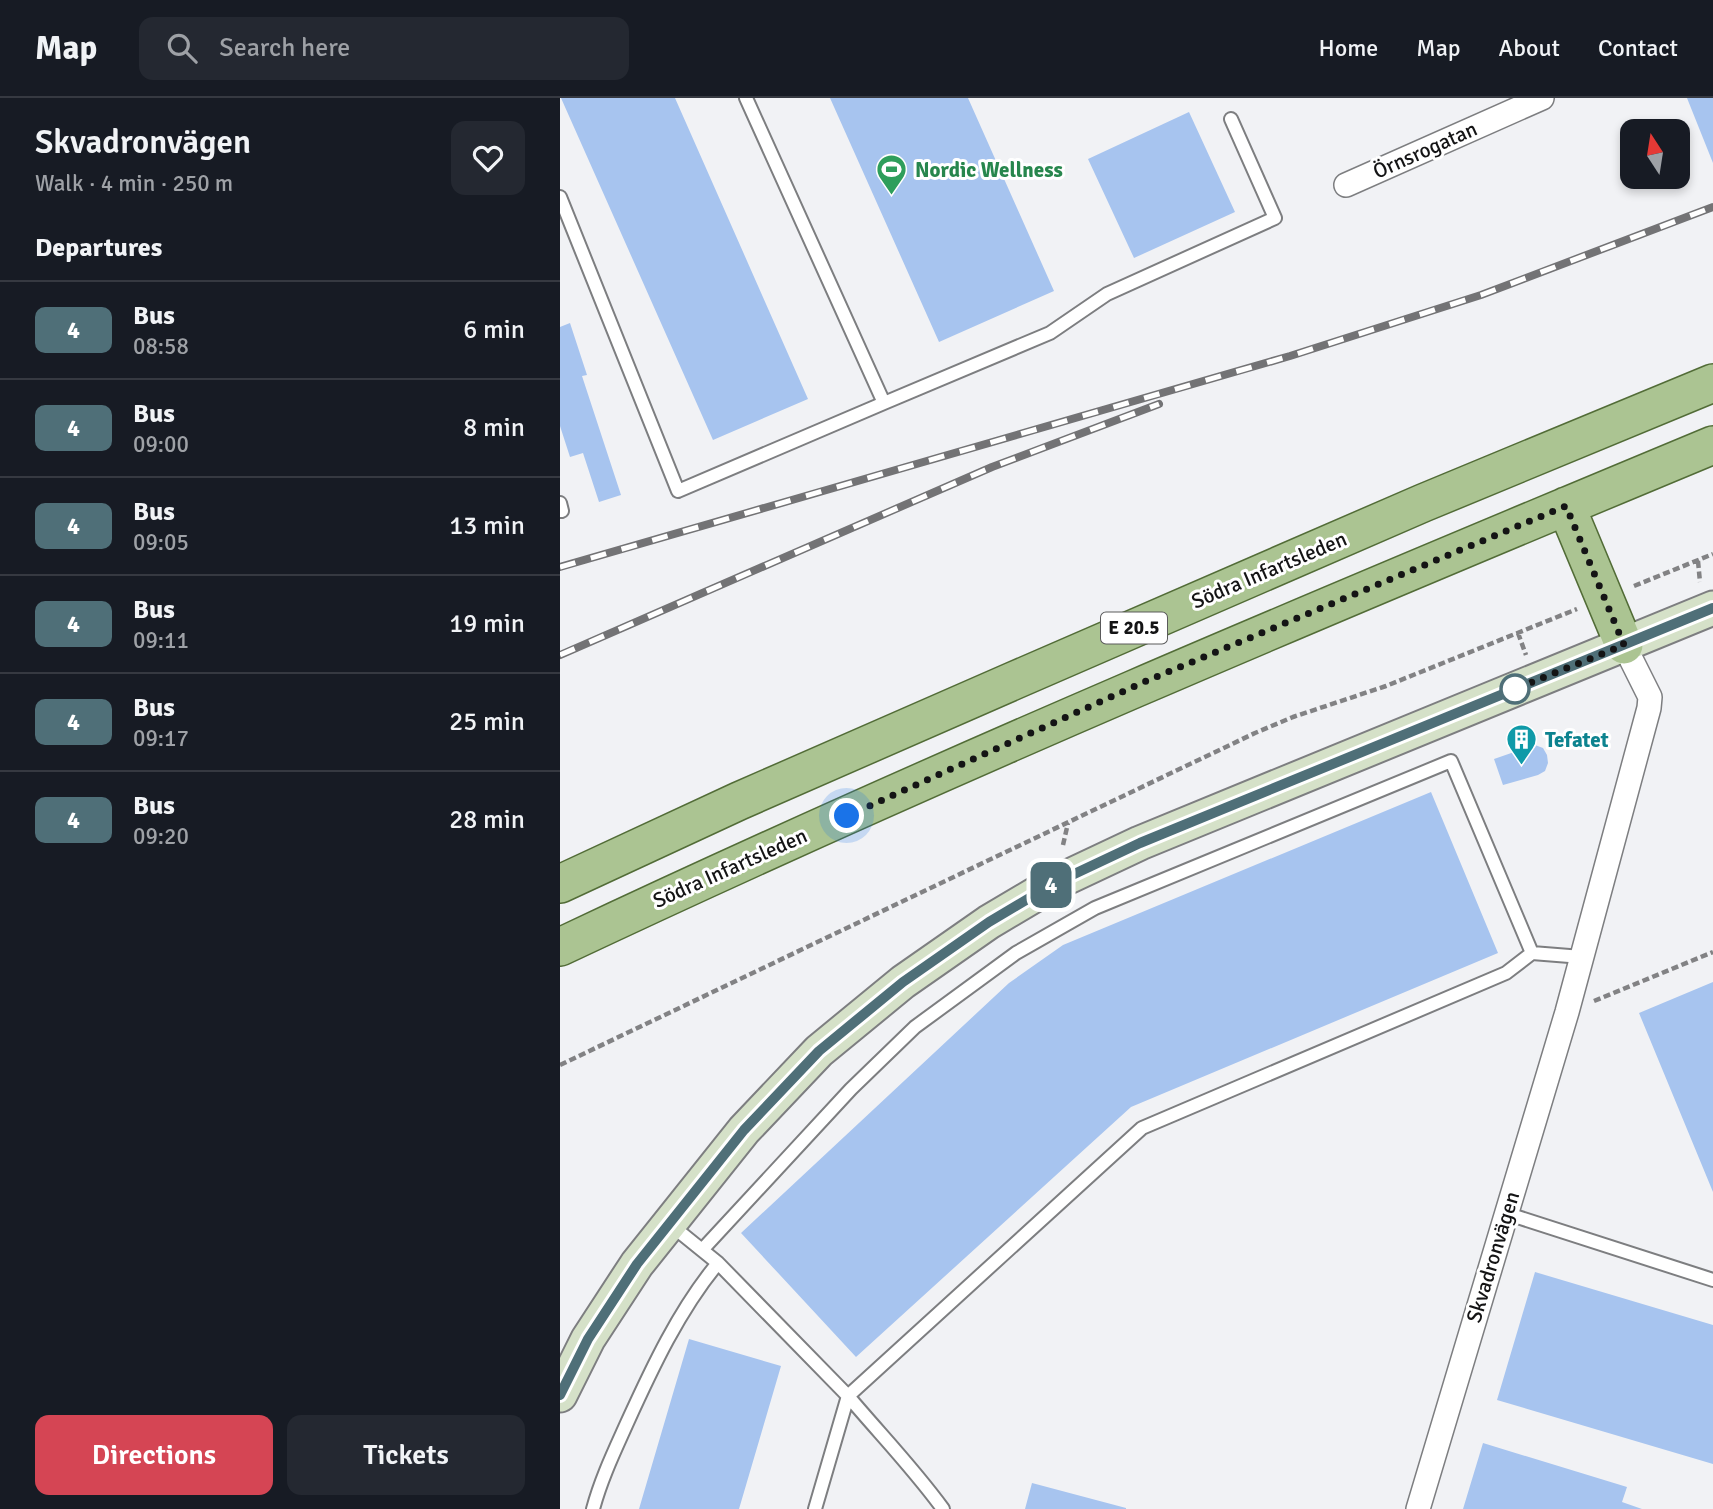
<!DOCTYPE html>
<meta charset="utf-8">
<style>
body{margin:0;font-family:Signika,sans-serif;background:#242831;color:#f1f3f6;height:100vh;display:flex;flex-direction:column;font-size:26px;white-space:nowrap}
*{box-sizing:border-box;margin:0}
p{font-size:23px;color:#9ea1a6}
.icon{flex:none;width:38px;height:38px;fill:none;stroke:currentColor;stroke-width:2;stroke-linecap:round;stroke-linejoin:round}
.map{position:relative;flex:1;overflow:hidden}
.side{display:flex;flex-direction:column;background:#171b24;width:560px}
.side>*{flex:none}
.badge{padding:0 14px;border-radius:10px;font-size:24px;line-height:46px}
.needle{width:46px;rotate:348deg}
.buttons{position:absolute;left:1060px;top:21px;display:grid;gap:14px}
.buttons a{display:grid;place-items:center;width:70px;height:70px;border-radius:14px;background:#171b24;box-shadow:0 4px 10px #0003;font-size:35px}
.you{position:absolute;width:35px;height:35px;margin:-18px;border:5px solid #fff;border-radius:50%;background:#1a73e8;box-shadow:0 0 0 10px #1a73e833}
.map>.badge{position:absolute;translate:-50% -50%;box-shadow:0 0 0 4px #fff}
h2{padding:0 35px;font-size:26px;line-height:63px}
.round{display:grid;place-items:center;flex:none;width:74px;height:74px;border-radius:14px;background:#242831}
.head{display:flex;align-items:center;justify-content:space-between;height:119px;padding:0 35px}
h1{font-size:33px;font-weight:600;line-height:52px}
.button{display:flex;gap:14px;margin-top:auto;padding:14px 35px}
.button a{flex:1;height:80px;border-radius:14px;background:#d54554;color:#fff;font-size:28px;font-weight:600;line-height:80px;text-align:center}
.button a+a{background:#242831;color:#f1f3f6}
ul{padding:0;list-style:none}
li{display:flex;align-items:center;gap:21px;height:98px;padding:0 35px;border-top:2px solid #363941}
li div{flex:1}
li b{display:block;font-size:26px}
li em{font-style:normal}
li .badge{min-width:77px;font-weight:700;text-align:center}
header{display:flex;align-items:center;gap:42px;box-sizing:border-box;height:98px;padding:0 35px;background:#171b24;border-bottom:2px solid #363941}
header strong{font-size:33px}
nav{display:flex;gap:38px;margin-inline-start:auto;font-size:24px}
.search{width:490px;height:63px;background:#242831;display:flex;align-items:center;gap:18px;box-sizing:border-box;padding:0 24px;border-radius:14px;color:#9ea1a6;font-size:26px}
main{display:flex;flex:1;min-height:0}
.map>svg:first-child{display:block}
</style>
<header>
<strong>Map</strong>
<div class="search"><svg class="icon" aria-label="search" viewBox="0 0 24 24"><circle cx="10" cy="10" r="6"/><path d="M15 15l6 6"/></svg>Search here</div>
<nav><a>Home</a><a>Map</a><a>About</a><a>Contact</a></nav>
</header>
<main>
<section class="side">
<div class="head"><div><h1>Skvadronvägen</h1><p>Walk · 4 min · 250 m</p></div><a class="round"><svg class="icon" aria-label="heart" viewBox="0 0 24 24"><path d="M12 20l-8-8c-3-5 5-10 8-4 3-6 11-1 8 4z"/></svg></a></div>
<h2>Departures</h2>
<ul>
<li><span class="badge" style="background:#4f6f78;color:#fff">4</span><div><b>Bus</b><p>08:58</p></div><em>6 min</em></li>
<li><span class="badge" style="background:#4f6f78;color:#fff">4</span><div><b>Bus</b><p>09:00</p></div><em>8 min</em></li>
<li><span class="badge" style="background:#4f6f78;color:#fff">4</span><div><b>Bus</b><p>09:05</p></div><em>13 min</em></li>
<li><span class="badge" style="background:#4f6f78;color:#fff">4</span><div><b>Bus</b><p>09:11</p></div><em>19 min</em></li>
<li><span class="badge" style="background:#4f6f78;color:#fff">4</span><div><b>Bus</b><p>09:17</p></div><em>25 min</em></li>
<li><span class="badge" style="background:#4f6f78;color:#fff">4</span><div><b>Bus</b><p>09:20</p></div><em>28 min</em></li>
</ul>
<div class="button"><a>Directions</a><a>Tickets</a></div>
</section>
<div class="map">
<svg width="1153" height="1411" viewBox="0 0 1153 1411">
<rect width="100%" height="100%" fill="#f1f2f5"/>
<path fill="#a7c4ef" d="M 1,0 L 115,0 L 248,301 L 153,342 Z
M 270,0 L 408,0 L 494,193 L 379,244 Z
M 1127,0 L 1153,0 L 1153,65 Z
M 629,14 L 675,114 L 574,160 L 528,61 Z
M 10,225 L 27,277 L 22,278 L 61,397 L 39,404 L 23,355 L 10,359 L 0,328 L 0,229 Z
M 967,647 L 975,647 L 983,650 L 987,657 L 988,665 L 985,673 L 978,677 L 943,687 L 934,661 L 960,652 Z
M 871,694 L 938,855 L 571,1009 L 296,1259 L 181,1135 L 449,885 L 503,847 Z
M 1153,884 L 1153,1094 L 1079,915 Z
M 975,1174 L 1153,1227 L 1153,1366 L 937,1302 Z
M 129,1241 L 221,1268 L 179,1411 L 79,1411 Z
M 923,1345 L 1067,1389 L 1062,1404 L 1082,1411 L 903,1411 Z
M 472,1385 L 566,1410 L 566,1411 L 465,1411 Z"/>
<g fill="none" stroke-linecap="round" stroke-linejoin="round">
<defs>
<path id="lane" d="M 0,99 L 118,393 L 324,305 L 186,0
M 324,305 L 490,235 L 547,196 L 715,120 L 671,21
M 0,405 L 2,413 L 0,413
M 945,1115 L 1153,1182
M 111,1127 L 158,1165 L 288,1298 L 582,1030 L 946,875 L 972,855
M 142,1152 L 291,991 L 355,929 L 456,855 L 535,810 L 891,663 L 972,855 L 1022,859
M 33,1411 C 41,1381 54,1354 67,1325 C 92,1270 119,1212 158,1165
M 255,1411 L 288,1298 C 320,1336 354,1371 383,1411"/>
<path id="street" d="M 786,87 L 982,0
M 858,1411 L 1007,914 L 1089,610 L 1090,599 L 1064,547"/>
<path id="secondary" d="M 0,1297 L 28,1241 L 77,1166 L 184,1032 L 259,953 L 343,884 L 429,824 L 493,786 L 580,745 L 1153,510"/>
<path id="primary" d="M 1006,408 L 1064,547
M 0,786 L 179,703 L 453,583 L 863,405 L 1153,285
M 0,849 C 379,670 766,508 1153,347"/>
</defs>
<use href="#lane" stroke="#7d7e80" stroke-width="16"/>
<use href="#street" stroke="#7d7e80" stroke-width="26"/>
<use href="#secondary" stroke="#7d7e80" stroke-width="37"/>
<use href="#primary" stroke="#526c37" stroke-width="40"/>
<path stroke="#828284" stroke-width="4.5" stroke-dasharray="7 3.5" stroke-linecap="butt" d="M 1138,463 L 1140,484
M 1074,488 L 1153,456
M 958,535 L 966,557
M 503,747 L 508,725
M 1034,903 L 1153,854
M 0,967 L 695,635 L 733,619 L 826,588 L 1017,511"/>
<use href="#lane" stroke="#fff" stroke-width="12"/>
<use href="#street" stroke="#fff" stroke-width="23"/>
<use href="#secondary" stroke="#d5e1c8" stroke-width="33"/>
<use href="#primary" stroke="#abc492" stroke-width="37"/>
<defs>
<path id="rail" d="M 0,469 L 730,258 L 921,197 L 1153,109
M 0,557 L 432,369 L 599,306"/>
</defs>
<use href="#rail" stroke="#737375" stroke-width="8"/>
<use href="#rail" stroke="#fff" stroke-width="5" stroke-dasharray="16" stroke-linecap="butt"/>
</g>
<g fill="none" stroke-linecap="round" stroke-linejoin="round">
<defs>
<path id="line" d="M 0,1297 L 28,1241 L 77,1166 L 184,1032 L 259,953 L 343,884 L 429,824 L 493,786 L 580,745 L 1153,510"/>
</defs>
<use href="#line" stroke="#fff" stroke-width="16"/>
<use href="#line" stroke="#4f6f78" stroke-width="10"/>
<path stroke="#141415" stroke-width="7" stroke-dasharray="0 12.6" d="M 287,718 L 584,584 L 1006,408 L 1064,547 L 955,591"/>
</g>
<defs>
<symbol id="stadium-pin" viewBox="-11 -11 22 30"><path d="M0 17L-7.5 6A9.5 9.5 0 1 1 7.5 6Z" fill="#2e9e5b" stroke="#fff"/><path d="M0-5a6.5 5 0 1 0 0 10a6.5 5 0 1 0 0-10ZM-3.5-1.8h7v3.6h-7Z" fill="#fff"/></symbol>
<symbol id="building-pin" viewBox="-11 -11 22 30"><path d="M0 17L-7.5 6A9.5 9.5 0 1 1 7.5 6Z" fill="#0f9aa8" stroke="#fff"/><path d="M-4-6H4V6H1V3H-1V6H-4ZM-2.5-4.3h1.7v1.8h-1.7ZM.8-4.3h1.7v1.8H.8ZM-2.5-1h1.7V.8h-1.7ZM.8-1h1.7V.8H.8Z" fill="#fff"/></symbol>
</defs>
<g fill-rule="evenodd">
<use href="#stadium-pin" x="314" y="54" width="35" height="47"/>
<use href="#building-pin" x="944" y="624" width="35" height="47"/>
</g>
<circle fill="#fff" stroke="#4f6f78" stroke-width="3.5" cx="955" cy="591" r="14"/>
<g text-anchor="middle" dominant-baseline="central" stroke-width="6" stroke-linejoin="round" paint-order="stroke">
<rect fill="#fff" stroke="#5a5a5b" stroke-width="2" x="541" y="514.5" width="66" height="31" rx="5"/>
<g font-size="19" font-weight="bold" fill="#141415">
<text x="574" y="530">E 20.5</text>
</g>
<g font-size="21" fill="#141415" stroke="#fff">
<text transform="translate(865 52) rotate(-24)">Örnsrogatan</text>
<text transform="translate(709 472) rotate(-23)">Södra Infartsleden</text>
<text transform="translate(170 770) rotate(-24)">Södra Infartsleden</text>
<text transform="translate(933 1159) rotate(-73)">Skvadronvägen</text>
</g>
<g font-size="21" font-weight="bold" fill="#27864d" stroke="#fff" text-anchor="start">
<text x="355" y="72">Nordic Wellness</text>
</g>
<g font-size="21" font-weight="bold" fill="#0d838f" stroke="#fff" text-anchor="start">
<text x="985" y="642">Tefatet</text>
</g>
</g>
</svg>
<div class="buttons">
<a><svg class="needle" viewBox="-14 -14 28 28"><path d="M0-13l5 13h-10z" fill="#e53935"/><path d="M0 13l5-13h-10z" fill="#9ea1a6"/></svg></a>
</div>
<div class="you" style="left:287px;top:718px"></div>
<b class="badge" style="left:491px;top:787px;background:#4f6f78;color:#fff">4</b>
</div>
</main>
